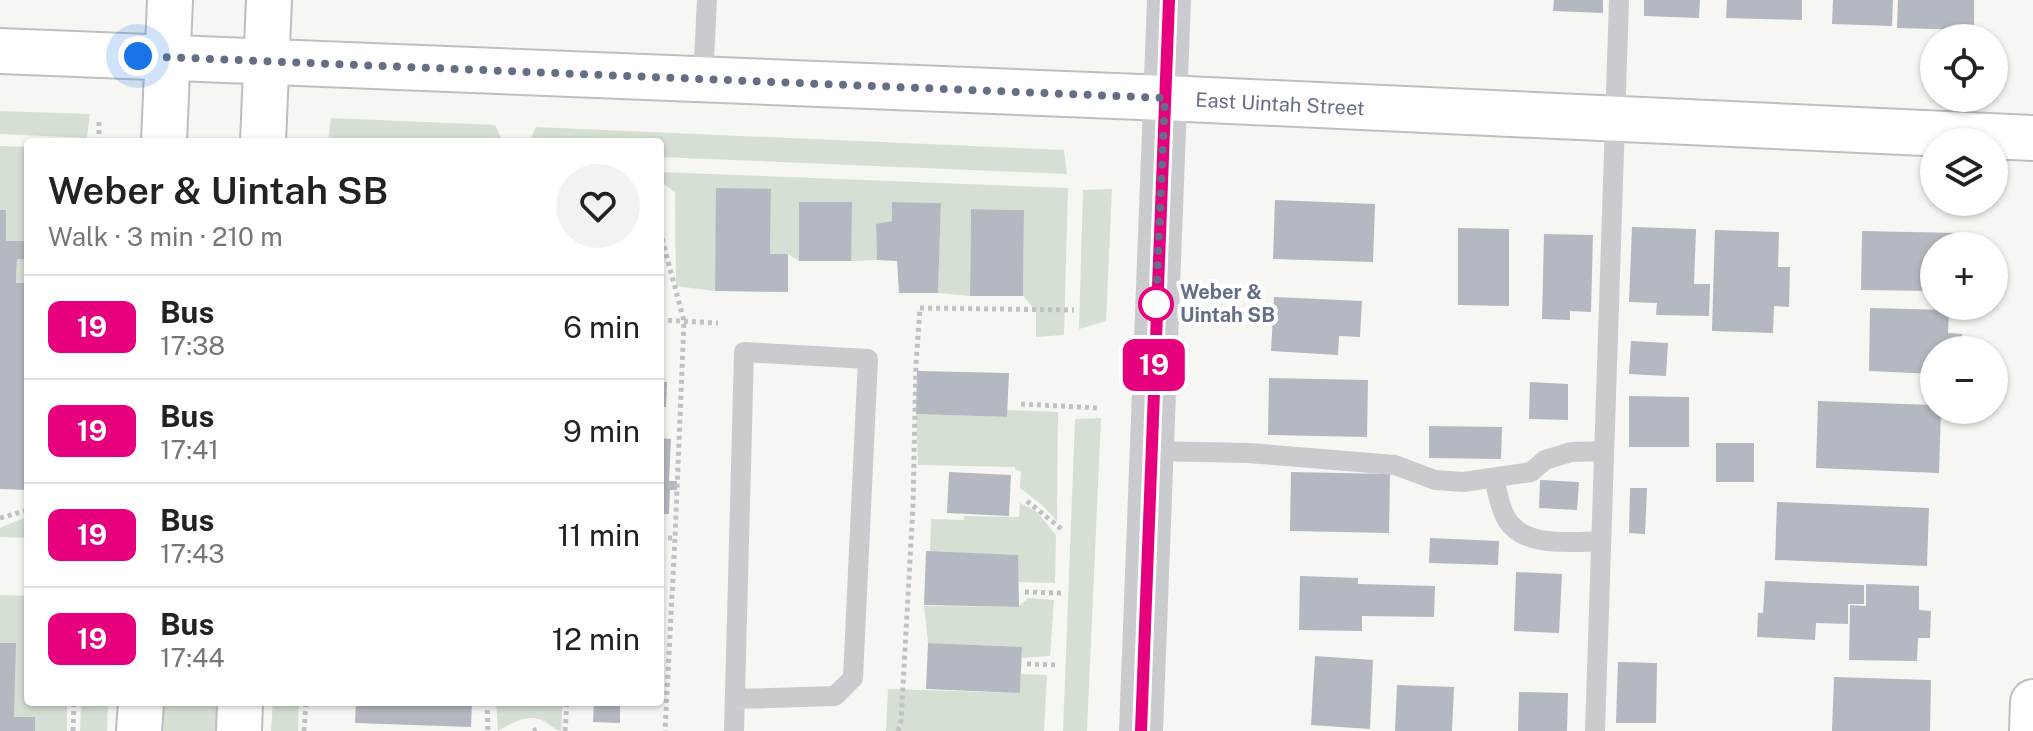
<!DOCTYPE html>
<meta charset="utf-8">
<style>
body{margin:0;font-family:"Public Sans",sans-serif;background:#f2f2f2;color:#222;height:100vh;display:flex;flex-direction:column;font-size:30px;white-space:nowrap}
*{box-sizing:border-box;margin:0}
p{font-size:26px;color:#767676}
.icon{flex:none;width:44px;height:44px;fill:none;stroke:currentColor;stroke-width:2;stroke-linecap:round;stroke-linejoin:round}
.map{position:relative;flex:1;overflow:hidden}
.panel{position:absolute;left:24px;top:138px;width:640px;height:568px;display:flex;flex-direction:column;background:#fff;border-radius:8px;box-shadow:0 2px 6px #0004}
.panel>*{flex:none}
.badge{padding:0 16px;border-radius:12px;font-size:28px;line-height:52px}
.controls{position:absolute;left:1920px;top:24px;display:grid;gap:16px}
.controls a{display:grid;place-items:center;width:88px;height:88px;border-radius:50%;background:#fff;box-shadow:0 2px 6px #0004;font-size:40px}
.you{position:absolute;width:40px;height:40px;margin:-20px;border:6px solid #fff;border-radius:50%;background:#1a73e8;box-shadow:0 0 0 12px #1a73e833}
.map>.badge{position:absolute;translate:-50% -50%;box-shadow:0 0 0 4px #fff}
.round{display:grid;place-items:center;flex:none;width:84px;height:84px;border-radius:42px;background:#f2f2f2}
.headline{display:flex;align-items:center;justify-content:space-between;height:136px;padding:0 24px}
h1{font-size:38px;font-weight:600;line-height:60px}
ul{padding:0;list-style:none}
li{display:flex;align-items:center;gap:24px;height:104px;padding:0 24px;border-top:2px solid #e0e0e0}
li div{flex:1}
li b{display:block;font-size:30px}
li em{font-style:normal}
li .badge{min-width:88px;font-weight:700;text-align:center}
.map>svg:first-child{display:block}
</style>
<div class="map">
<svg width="2033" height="731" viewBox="0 0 2033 731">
<rect width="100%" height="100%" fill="#f6f7f3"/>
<path fill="#d6dfd4" d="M 0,111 L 90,114 L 87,138 L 0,134 Z
M 331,118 L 495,125 L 503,142 L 328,141 Z
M 536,127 L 1064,150 L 1067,174 L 660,157 L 660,142 L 529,142 Z
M 0,146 L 28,147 L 28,242 L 6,241 L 6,210 L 0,210 Z
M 660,172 L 1068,188 L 1064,335 L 1036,337 L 1036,311 L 1023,296 L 1024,210 L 971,209 L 970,296 L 938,293 L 941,203 L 893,202 L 892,221 L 876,224 L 877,260 L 851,261 L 851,203 L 800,202 L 799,261 L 788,254 L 770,254 L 771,189 L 717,189 L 715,291 L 676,286 L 675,193 L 660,180 Z
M 1112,189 L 1106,321 L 1079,329 L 1083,190 Z
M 28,242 L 28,283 L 16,283 L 17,259 Z
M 1007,410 L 1058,412 L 1057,521 L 1042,505 L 1020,488 L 1021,471 L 1015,470 L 1015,467 L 918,465 L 916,414 L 1007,417 Z
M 1101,418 L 1087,731 L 1063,731 L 1075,419 Z
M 1020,503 L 1036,511 L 1056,535 L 1055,583 L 1017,582 L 1018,555 L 930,552 L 931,519 L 964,520 L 964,516 L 1019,517 Z
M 28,516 L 28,538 L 0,537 L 0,528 Z
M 0,595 L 28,596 L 28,702 L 67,702 L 67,731 L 35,731 L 35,717 L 14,717 L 15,643 L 0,643 Z
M 1028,598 L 1054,600 L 1050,656 L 1022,658 L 1022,647 L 928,643 L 924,606 L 1018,607 Z
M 1021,674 L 1047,675 L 1044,731 L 886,731 L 888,689 L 1020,693 Z
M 81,702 L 108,702 L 107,731 L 80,731 Z
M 164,702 L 222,702 L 221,731 L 163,731 Z
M 273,702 L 299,702 L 298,731 L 271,731 Z
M 496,702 L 563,702 L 561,731 C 553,729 551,725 544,721 C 528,713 512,723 498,731 Z"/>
<path fill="#b4b8c0" d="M 1554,0 L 1603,0 L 1603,13 L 1553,11 Z
M 1644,0 L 1700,0 L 1699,18 L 1644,16 Z
M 1727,0 L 1802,0 L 1802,20 L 1726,18 Z
M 1833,0 L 1893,0 L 1892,26 L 1832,24 Z
M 1898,0 L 1974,0 L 1974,30 L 1897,28 Z
M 716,188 L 771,189 L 770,254 L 788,254 L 788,292 L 715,291 Z
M 1275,200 L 1375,204 L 1373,262 L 1273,259 Z
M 799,202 L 852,202 L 851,261 L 799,261 Z
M 892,202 L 941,203 L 938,293 L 899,293 L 897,261 L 877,260 L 876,224 L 892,221 Z
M 971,209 L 1024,210 L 1023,296 L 970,296 Z
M 0,210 L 6,210 L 6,241 L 28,241 L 28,259 L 17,259 L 16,283 L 28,283 L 28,490 L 0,489 Z
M 1632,227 L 1696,229 L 1694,284 L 1710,284 L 1709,316 L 1656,315 L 1657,303 L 1629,302 Z
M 1458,228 L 1509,229 L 1509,306 L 1458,305 Z
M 1715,230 L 1779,232 L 1778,267 L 1790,267 L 1789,307 L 1774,306 L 1773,333 L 1712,331 Z
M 1862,231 L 1959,233 L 1958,246 L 1934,246 L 1934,291 L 1861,290 Z
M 1544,234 L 1593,235 L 1591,312 L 1570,311 L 1570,320 L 1542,319 Z
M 1274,297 L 1362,301 L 1360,337 L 1339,336 L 1338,355 L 1271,351 Z
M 1870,308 L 1949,310 L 1948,333 L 1962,334 L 1961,350 L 1934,350 L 1934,374 L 1869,371 Z
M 1631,341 L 1668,343 L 1666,376 L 1629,374 Z
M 917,371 L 1009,373 L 1007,417 L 916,414 Z
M 1269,378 L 1368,380 L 1367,437 L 1268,435 Z
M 660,382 L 667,382 L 666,407 L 660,407 Z
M 1530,382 L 1568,384 L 1568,420 L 1529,419 Z
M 1629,396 L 1689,397 L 1689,447 L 1629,447 Z
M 1818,401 L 1934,405 L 1934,410 L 1941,410 L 1939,473 L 1816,468 Z
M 1429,426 L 1502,427 L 1501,459 L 1429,458 Z
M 660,438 L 671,439 L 669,481 L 677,481 L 677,490 L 670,490 L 669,514 L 660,514 Z
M 1716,443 L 1754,443 L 1754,482 L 1716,482 Z
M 949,472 L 1011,475 L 1009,516 L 947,513 Z
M 1291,472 L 1390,474 L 1389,533 L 1290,531 Z
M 1540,480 L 1579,482 L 1577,510 L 1539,508 Z
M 1630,488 L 1647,488 L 1645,534 L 1629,533 Z
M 1777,502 L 1929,508 L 1927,566 L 1775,560 Z
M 1430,538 L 1499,541 L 1498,565 L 1429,563 Z
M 926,551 L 1018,555 L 1019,607 L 924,605 Z
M 1516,572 L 1562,574 L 1559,633 L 1514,631 Z
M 1300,576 L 1358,578 L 1358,584 L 1435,586 L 1434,617 L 1362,616 L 1362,631 L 1299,630 Z
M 1765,581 L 1864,585 L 1864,604 L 1848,604 L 1848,624 L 1816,623 L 1815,640 L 1757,637 L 1758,613 L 1763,613 Z
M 1866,584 L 1919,586 L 1919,610 L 1931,611 L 1930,638 L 1918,638 L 1917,661 L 1849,660 L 1850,605 L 1866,606 Z
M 0,643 L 16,643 L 14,717 L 35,717 L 35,731 L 0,731 Z
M 928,643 L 1022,647 L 1020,693 L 926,689 Z
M 1315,656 L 1373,660 L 1370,729 L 1311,725 Z
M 1618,662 L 1657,663 L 1656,723 L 1616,723 Z
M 1834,677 L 1931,680 L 1930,731 L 1832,731 Z
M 1397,685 L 1454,687 L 1452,731 L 1395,731 Z
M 1519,692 L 1568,693 L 1567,731 L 1518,731 Z
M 356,702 L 472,702 L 471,727 L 355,723 Z
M 594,702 L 620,702 L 620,723 L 593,722 Z"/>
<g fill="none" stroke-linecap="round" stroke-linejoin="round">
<defs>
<path id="secondary" d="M 0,51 L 1165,98 L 2033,138
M 2032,731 L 2033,702"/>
<path id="primary" d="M 164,142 L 170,0
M 263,142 L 269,0
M 139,731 L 141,702
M 239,731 L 240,702"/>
</defs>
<use href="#secondary" stroke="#bdbfc5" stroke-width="48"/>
<use href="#primary" stroke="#bbbdc2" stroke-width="48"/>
<path stroke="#c0c1c4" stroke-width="5" stroke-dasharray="4 4" stroke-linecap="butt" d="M 99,142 L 99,119
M 660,231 L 684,321 L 675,538
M 660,320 L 718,323
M 1021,404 L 1098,408
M 1027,501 L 1064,531
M 0,518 L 28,510
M 660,538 L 675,538 L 665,731
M 1025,592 L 1061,593
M 1027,664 L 1059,665
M 487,702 L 488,731
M 73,731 L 74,702
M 304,731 L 306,702
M 533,731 L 537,729 L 540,731
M 565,731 L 567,702
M 898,731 L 901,721 L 913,506 L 916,364 L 920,308 L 1074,310"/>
<path stroke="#c9cbcf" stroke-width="20" d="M 703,79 L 707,0
M 1151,451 L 1249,453 L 1395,465 L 1435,480 L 1463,482 L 1531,472 L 1545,460 L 1571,452 L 1604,451
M 1494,478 C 1497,490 1499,503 1504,514 C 1519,549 1571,542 1601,541
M 734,731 L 744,352 L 868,359 L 853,678 L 835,696 L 735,699
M 1595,731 L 1619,0"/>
<path stroke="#c9cbcf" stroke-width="44" d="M 1141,731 L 1169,0"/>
<use href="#secondary" stroke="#fff" stroke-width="44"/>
<use href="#primary" stroke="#fff" stroke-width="44"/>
</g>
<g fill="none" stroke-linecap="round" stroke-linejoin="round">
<defs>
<path id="line" d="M 1141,731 L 1169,0"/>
</defs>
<use href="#line" stroke="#fff" stroke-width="18"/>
<use href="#line" stroke="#e6007e" stroke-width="12"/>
<path stroke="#646e87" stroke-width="8" stroke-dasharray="0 14.4" d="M 138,56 L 1165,98 L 1156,304"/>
</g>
<circle fill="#fff" stroke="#e6007e" stroke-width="4" cx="1156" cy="304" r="16"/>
<g text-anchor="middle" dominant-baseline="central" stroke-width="8" stroke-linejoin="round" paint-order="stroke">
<g font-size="20" fill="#646e87" stroke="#fff">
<text transform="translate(1280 104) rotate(3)">East Uintah Street</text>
</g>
<g font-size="20" font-weight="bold" fill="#646e87" stroke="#fff" text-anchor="start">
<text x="1180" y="292">Weber &amp;<tspan x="1180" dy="23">Uintah SB</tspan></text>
</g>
</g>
</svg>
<div class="controls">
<a><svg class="icon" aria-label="locate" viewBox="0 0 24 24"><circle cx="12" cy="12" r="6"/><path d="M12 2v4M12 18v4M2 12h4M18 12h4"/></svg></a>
<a><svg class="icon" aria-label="layers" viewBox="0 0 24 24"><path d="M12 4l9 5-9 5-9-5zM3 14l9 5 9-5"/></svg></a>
<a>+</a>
<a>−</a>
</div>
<div class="you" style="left:138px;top:56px"></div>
<b class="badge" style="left:1154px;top:365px;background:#e6007e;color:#fff">19</b>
<section class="panel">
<div class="headline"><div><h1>Weber &amp; Uintah SB</h1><p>Walk · 3 min · 210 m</p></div><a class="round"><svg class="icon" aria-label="heart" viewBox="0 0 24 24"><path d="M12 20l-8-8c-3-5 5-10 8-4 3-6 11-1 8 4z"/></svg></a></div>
<ul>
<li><span class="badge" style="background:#e6007e;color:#fff">19</span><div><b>Bus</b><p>17:38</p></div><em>6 min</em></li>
<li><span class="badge" style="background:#e6007e;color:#fff">19</span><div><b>Bus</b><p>17:41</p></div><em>9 min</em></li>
<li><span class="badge" style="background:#e6007e;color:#fff">19</span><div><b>Bus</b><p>17:43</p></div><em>11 min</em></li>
<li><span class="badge" style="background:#e6007e;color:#fff">19</span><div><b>Bus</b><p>17:44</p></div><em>12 min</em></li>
</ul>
</section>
</div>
